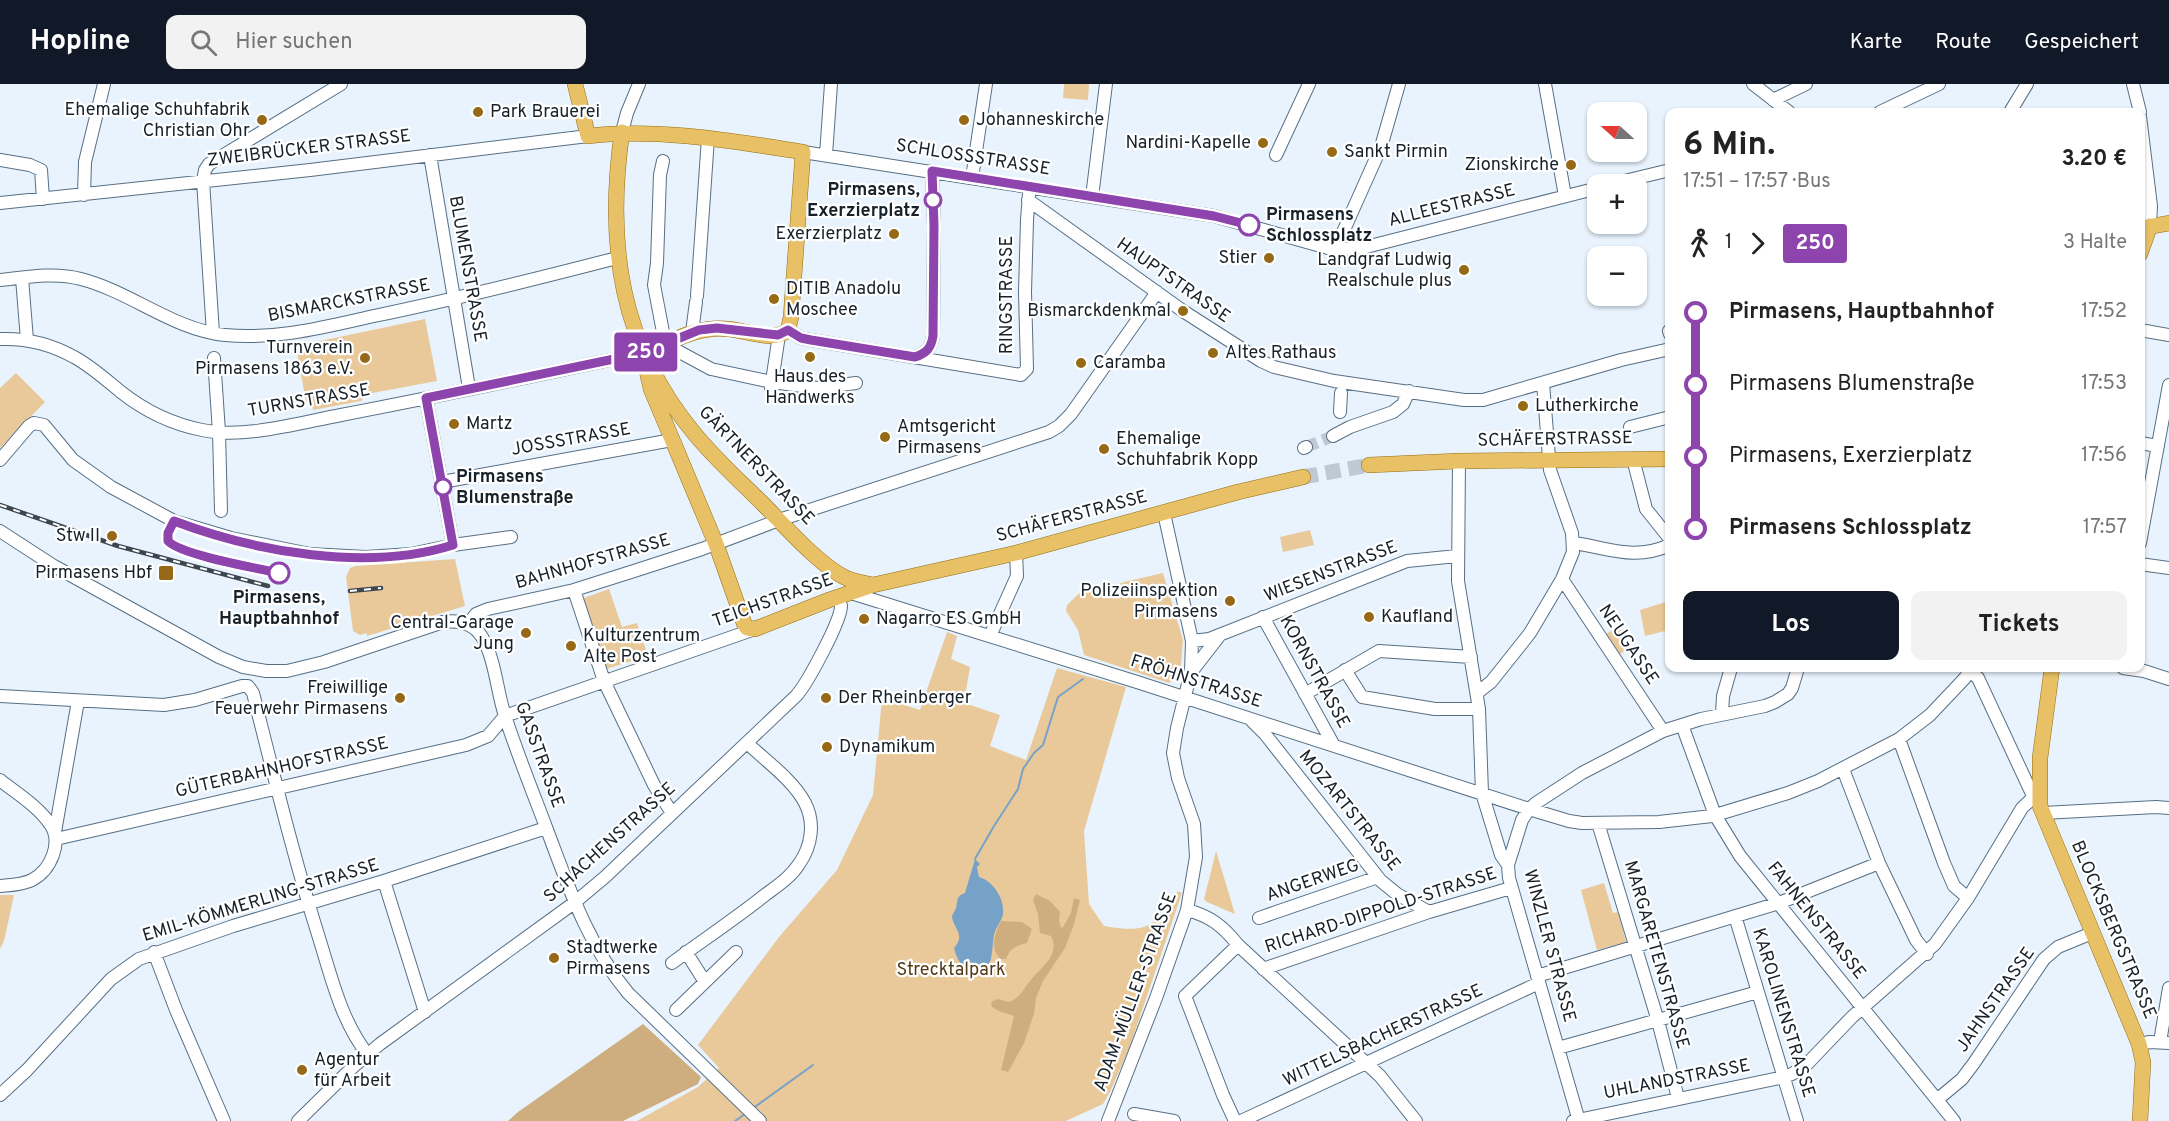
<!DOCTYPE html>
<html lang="de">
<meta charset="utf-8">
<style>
body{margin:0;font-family:Overpass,sans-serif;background:#f2f2f2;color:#222;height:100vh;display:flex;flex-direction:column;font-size:22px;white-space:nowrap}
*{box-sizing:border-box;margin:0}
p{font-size:20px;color:#767676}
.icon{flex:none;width:33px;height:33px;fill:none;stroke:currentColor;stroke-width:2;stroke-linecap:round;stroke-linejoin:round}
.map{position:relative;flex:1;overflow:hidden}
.sheet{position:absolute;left:1665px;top:24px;width:480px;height:564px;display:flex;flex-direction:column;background:#fff;border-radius:12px;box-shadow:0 2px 4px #0004}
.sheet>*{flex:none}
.badge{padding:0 12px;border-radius:4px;font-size:21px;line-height:39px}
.needle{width:39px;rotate:291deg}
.controls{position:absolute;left:1587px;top:18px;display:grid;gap:12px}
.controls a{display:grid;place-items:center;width:60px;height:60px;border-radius:12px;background:#fff;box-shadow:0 2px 4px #0004;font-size:30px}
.map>.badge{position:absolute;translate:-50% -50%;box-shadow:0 0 0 3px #fff}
.legs{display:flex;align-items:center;gap:9px;height:66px;padding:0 18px;font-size:20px}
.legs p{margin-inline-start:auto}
.summary{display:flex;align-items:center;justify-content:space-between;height:102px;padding:0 18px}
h1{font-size:33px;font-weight:700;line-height:45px}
.cta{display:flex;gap:12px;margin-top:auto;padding:12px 18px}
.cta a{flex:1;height:69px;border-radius:12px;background:#111827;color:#fff;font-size:24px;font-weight:700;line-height:69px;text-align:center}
.cta a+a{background:#f2f2f2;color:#222}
ul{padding:0 18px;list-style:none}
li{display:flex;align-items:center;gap:21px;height:72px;font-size:22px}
li i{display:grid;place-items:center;width:9px;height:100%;margin:0 8px;background:currentColor}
li i::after{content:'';width:15px;height:15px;margin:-8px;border:4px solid;border-radius:50%;background:#fff}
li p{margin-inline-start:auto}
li:first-child i{background:linear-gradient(#0000 50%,currentColor 0)}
li:last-child i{background:linear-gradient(currentColor 50%,#0000 0)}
header{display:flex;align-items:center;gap:36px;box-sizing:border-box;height:84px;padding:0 30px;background:#111827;color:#fff}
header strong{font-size:28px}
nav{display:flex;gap:33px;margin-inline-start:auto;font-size:21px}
.search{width:420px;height:54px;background:#f2f2f2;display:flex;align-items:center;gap:15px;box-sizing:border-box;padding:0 21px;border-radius:12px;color:#767676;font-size:22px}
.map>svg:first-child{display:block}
</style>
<header>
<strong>Hopline</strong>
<div class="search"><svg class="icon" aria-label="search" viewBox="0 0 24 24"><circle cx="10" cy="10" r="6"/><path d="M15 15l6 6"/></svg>Hier suchen</div>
<nav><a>Karte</a><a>Route</a><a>Gespeichert</a></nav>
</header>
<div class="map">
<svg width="2169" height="1037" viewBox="0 0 2169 1037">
<rect width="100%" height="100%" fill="#e8f3fd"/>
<path fill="#e9c99a" d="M 1064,0 L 1089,0 L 1088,16 L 1063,14 Z
M 425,235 L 437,297 L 367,310 L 361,317 L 313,326 L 311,317 L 306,318 L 296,262 Z
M 16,289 L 45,318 L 0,364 L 0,304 Z
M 1310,446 L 1314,461 L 1283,468 L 1280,453 Z
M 455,475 L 465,522 L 367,552 L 367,549 L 360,551 L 353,547 L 346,493 L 350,484 L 356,482 Z
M 1163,489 L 1183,556 L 1181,580 L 1176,594 L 1169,599 L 1084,571 L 1078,546 L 1066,527 L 1067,521 C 1081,509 1085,498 1104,506 L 1124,498 Z
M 609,505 L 622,543 L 637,539 L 648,572 L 606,585 L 581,515 Z
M 1669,517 L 1669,546 L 1645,552 L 1640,526 Z
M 1619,542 L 1632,562 L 1620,570 L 1606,550 Z
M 947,548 L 957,552 L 951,575 L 970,583 L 964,619 L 1000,631 L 990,662 L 1026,676 L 1057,584 L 1126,603 L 1084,747 L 1089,820 L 1104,842 C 1149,850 1155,842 1178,807 L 1182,809 L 1130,962 L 1110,1008 L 1103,1020 L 1066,1037 L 637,1037 L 698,1003 L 719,984 L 698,961 L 779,853 L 837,786 L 873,711 L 882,614 L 920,626 Z
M 1216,767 L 1235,830 L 1207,818 L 1204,815 Z
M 1604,799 L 1613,829 L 1618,828 L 1626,858 L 1597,866 L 1581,806 Z
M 0,811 L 14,811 L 4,857 L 0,865 Z"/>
<path fill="#ceae7f" d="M 1036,810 L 1050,817 L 1060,828 L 1059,836 L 1061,844 L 1063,843 L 1071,829 L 1074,814 L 1080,816 L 1074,840 L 1065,864 L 1043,897 L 1036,914 L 1034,930 L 1024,959 L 1008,988 L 1001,986 L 1014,932 L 999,927 L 992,923 L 991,918 L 997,915 L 1010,918 C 1022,911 1022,907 1030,897 C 1040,884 1061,871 1051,852 L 1040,849 L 1038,830 L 1033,816 Z
M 1001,837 L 1022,838 L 1032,845 L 1027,859 C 1018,861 1010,864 1006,875 L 1001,875 C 989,866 995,848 1001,837 Z
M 643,940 L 701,993 L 698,1000 L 623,1037 L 508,1037 L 518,1028 Z"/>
<path fill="#77a2c8" d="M 975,775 L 980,780 L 977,783 L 979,793 C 993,797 1005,815 1003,830 C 1002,837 995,844 994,851 C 991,867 995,886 975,890 C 962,885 957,876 954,864 C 966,851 954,845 952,833 C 952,830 955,827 956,824 C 958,816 956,812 965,809 Z"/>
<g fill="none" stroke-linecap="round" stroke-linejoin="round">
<path stroke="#77a2c8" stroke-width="2" d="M 975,775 L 994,742 L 1018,705 L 1023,685 L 1034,669 L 1043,661 L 1058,613 L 1083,595
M 752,1025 L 813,981
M 735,1037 L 745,1030"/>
<path stroke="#bec9d3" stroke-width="12" stroke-dasharray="12 6" stroke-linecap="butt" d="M 1306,363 L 1333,352"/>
<path stroke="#bec9d3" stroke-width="15" stroke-dasharray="15 8" stroke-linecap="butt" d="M 1303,393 L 1369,381"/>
<defs>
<path id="minor" d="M 1545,0 L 1565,112
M 1753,0 L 1789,28
M 2133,0 L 2140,28
M 1773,16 L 1806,0
M 1880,28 L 1939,0
M 2010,28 L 2027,0
M 2140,32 L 2151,122 L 2150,142
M 622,48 L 627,29 L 639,0
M 803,68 L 1214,132 L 1335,166 L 1366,163 L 1598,104
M 430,71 L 469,304
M 826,71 L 831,0
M 1276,71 L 1309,0
M 0,76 L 30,81 L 41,86 L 43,115
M 663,77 L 660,91 L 657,179 L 654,201 L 663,248 L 674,265 L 711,285 L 772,298 L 817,304 L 856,299
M 972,94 L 986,0
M 1612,100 L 1670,86
M 84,111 L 85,78 L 104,0
M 1092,113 L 1106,0
M 1028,116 L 1183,227 L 1261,277 L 1274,283 L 1334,297 L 1464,316 L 1483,316 L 1621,276 L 1670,265
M 0,119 L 310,86 L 588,52
M 1335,166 L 1381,63 L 1399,0
M 22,194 L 27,256
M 0,196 C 27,193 55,188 81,195 C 131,208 174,246 225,251 C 276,256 325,243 374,232 C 456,215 536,195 617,174
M 697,212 L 708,54
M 788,246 L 801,254 L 811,256 L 1021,291 L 1027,285 L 1025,208 L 1027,136 L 1029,110
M 2140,246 L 2169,251
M 1669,247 L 1670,250
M 692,248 L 696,218
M 213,249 L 203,97 L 205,86 L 209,80 L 341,0
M 0,255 C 26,254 51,260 74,273 C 91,282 106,296 121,308 C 145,327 172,340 202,346 C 244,355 299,339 341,331 C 442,312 542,290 643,269
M 915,273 C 927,269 931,264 933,252 L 934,141 L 932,87
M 214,274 L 219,348 L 221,427
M 771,304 L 779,251
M 426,314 L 453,461
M 1340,328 L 1341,309
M 1630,343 L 1670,333
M 1333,352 L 1350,343 L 1393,328 L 1403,320 L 1409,307
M 2140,359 L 2158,362
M 1304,364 L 1306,363
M 1633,375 L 1646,425 L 1670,455
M 0,376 L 29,342 L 34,339 L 44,341 L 73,376 L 111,403 L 174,437 L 231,454 L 310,470 L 366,473 L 411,470 L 453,461 L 511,453
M 1459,377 L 1458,497 L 1479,625 L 1482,709 L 1501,771 L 1508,781
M 442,398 L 672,356
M 0,447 L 54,482 L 219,573 L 243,583 L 266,587 L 287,587 L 324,578 L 443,538 C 458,536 473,538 482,553 C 495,574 497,608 505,632 C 517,669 532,706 546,743 C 568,801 587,860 628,909 L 760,1037
M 1574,459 C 1609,464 1634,477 1670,461
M 2140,459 L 2169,301
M 2140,480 L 2169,484
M 1562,495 L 1663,647
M 574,506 L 604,597 L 654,701 L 672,729
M 851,509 L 1137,598 L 1529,725 L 1569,737 L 1582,739 L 1659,738 L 1712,732 L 1788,709 L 1818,697 L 1899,655 L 1930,631 L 1965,594 L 1971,584
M 1263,533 L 1333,660
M 468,540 L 476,530 L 488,525 L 574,506 L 634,487 L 702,465 L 779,436 L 1049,348 L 1059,342 L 1071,330 L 1157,208
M 990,552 L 1017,492 L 1016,469
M 1192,557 L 1209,555 L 1407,477 L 1457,472
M 1966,584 L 1978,594 L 2033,712
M 2123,584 L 2144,587 L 2169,595
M 1345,586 L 1362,613 L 1435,625 L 1479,625
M 1192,587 L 1220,551
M 1477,609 L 1491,598 L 1530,549 L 1562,495 L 1573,468 L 1572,449 L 1550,386 L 1543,299
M 1305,610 L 1379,567 L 1471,573
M 0,612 L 164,621 L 195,616 L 242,602 L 248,602 L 253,609 C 274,692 294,775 320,857 C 332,896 342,938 368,971
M 1722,630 L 1723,612 L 1731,584
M 505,632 L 755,545
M 1252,637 L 1265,650 L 1381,797 L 1397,810 L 1429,828
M 1682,641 L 1715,731 L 1740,772 L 1954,1037
M 1899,655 L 1944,779 L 1954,802 L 1968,814
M 1843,685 L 1879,779 L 1916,856 L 1927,870
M 0,696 C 16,709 38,722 50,740 C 63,758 51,786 32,796 C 22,801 11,801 0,802
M 2043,729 L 2156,723 L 2169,724
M 1598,739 L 1658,937 L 1678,1014
M 55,748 L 78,617
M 56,755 L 466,661 L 488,652 L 505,632
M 384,797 L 425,928
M 1187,826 C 1210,832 1223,842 1238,861 L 1380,992 L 1416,1037
M 1735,832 L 1797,1037
M 1259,834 L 1378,793
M 154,868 L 176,926 L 224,1037
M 672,879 C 703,856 735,835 765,811 C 777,802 791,793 799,780 C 812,762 815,738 805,719 C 794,697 765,676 747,659
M 1263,885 L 1429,828 L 1511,804
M 1537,892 L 1779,819 L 1879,779
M 705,898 L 736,868
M 676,926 L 705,898 L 686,868
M 2160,958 L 2169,904
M 2139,960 L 2150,958 L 2169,959
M 1558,964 L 1758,908
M 0,1011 L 27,986 L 111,895 L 139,875 L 233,842 L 384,797 L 546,744
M 1938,1015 L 1962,995 L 1974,979 L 2044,875 L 2058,863 L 2092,849
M 1134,1030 L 1174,1037
M 298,1037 L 354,982 L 380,960 L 574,819 L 605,793 L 796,612 C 807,600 841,537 841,522 C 840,519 839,516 838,513
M 1108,1037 L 1156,914 L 1187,826 L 1196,773 L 1194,740 L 1178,694 L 1173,669 L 1177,644 L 1191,588 L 1192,557 L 1164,429
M 1235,1037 L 1223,1011 L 1185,912 L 1238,861
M 1241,1037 L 1539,899
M 1573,1037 L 1784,993 L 1792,990 L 1807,980 L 1852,933 L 1935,860 L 1968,814 L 2022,724 L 2039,708
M 1579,1037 L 1509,794 L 1508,781 L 1522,736 L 1529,725 L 1536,719 L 1582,689 L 1663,647 L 1701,635 L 1765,622 L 1775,618 L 1788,610 L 1792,604 L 1798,584"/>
<path id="major" d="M 575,0 L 588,52 C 660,44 732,57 803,68 L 791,233 L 788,246 C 774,259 745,246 728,245 C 698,241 671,258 643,269
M 622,48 C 606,160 620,260 694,349 C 715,375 741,398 764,421 C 786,443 819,481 846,494 C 855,498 864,499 873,501
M 2142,144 L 2169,139
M 2140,170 L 2150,142
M 643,269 L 651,305 L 716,460 L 744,539 L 747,544 L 755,545 L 829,516 L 873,501 L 1016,469 L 1238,408 L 1303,393
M 1369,381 L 1459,377 L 1670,375
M 2052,584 L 2040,674 L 2040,722 L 2139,960 L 2143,978 L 2140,1037"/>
</defs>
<use href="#minor" stroke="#576f84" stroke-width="14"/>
<use href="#major" stroke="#946d0f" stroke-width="16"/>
<use href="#minor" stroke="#fff" stroke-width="12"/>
<use href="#major" stroke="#e8c066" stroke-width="15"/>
<defs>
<path id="rail" d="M 0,421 L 118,462 L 268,502
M 350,507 L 381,504"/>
</defs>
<use href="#rail" stroke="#3c464f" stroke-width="4.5"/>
<use href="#rail" stroke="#fff" stroke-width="2" stroke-dasharray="7" stroke-linecap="butt"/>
</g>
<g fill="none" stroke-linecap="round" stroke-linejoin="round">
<defs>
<path id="line-1" d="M 279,489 C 257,484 181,471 168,457 L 168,449 L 174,437 C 256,468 367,488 453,461 L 426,314 L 643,269 L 699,246 L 717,244 L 778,251 L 788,246 L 801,254 L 811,256 L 915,273 C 927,269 931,264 933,252 L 934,141 L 932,87 L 1214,132 L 1249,141"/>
</defs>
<use href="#line-1" stroke="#fff" stroke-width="14"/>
<use href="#line-1" stroke="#8e44ad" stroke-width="9"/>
</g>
<g fill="#956916" stroke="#fff" stroke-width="2">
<circle cx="478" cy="28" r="6"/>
<circle cx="262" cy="36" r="6"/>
<circle cx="964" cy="36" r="6"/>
<circle cx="1263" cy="59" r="6"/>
<circle cx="1332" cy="68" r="6"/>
<circle cx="1571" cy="81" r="6"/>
<circle cx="894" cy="150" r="6"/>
<circle cx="1269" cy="174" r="6"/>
<circle cx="1464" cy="186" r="6"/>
<circle cx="774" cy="215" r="6"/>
<circle cx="1183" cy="227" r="6"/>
<circle cx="1213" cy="269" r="6"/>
<circle cx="810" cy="273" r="6"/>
<circle cx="365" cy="274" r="6"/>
<circle cx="1081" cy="279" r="6"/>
<circle cx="1523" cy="322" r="6"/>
<circle cx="454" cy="340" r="6"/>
<circle cx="885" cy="353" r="6"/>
<circle cx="1104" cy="365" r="6"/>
<circle cx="112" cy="452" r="6"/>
<rect x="158" y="481" width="16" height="16" rx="3"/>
<circle cx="1230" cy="517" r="6"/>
<circle cx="1369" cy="533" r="6"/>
<circle cx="864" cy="535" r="6"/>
<circle cx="526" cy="549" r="6"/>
<circle cx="571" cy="562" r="6"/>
<circle cx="400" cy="614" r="6"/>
<circle cx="826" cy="614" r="6"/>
<circle cx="827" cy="663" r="6"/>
<circle cx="554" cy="874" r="6"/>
<circle cx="302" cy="986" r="6"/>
</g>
<g fill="#fff" stroke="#8e44ad" stroke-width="3">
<circle cx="933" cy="116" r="8"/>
<circle cx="1249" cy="141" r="10"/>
<circle cx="443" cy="403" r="8"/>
<circle cx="279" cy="489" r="10"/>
</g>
<g text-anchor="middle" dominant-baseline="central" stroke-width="4.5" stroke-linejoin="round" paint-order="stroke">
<g font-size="18" fill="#17212a" stroke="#fff" text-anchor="start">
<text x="250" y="26" text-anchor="end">Ehemalige Schuhfabrik<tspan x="250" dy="21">Christian Ohr</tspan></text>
<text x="490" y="28">Park Brauerei</text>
<text x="976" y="36">Johanneskirche</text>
<text x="1251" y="59" text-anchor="end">Nardini-Kapelle</text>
<text x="1344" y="68">Sankt Pirmin</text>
<text x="1559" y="81" text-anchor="end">Zionskirche</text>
<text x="882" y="150" text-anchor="end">Exerzierplatz</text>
<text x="1257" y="174" text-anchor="end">Stier</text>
<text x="1452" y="176" text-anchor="end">Landgraf Ludwig<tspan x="1452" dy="21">Realschule plus</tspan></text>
<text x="786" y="205">DITIB Anadolu<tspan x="786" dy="21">Moschee</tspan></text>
<text x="1171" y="227" text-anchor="end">Bismarckdenkmal</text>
<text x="353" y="264" text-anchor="end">Turnverein<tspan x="353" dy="21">Pirmasens 1863 e.V.</tspan></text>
<text x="1225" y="269">Altes Rathaus</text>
<text x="1093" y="279">Caramba</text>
<text x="810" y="293" text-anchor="middle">Haus des<tspan x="810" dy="21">Handwerks</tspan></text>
<text x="1535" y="322">Lutherkirche</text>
<text x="466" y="340">Martz</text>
<text x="897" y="343">Amtsgericht<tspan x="897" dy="21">Pirmasens</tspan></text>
<text x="1116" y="355">Ehemalige<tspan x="1116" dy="21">Schuhfabrik Kopp</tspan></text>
<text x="100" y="452" text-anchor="end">Stw II</text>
<text x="152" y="489" text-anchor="end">Pirmasens Hbf</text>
<text x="1218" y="507" text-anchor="end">Polizeiinspektion<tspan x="1218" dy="21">Pirmasens</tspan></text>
<text x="1381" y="533">Kaufland</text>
<text x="876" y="535">Nagarro ES GmbH</text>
<text x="514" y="539" text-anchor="end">Central-Garage<tspan x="514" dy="21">Jung</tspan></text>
<text x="583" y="552">Kulturzentrum<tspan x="583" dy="21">Alte Post</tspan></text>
<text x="388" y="604" text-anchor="end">Freiwillige<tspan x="388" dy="21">Feuerwehr Pirmasens</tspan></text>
<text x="838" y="614">Der Rheinberger</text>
<text x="839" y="663">Dynamikum</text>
<text x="566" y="864">Stadtwerke<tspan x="566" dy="21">Pirmasens</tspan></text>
<text x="314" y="976">Agentur<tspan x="314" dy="21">für Arbeit</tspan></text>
</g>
<g font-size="18" fill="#17212a" stroke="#fff">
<text transform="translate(309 65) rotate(-7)">ZWEIBRÜCKER STRASSE</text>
<text transform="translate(973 74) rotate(9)">SCHLOSSSTRASSE</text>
<text transform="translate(1452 122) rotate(-14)">ALLEESTRASSE</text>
<text transform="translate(467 185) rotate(80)">BLUMENSTRASSE</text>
<text transform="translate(1173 197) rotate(35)">HAUPTSTRASSE</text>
<text transform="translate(1007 211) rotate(-90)">RINGSTRASSE</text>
<text transform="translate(349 217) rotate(-11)">BISMARCKSTRASSE</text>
<text transform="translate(309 317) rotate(-10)">TURNSTRASSE</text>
<text transform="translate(571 356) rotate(-10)">JOSSSTRASSE</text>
<text transform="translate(1555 356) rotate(-1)">SCHÄFERSTRASSE</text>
<text transform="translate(756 382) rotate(46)">GÄRTNERSTRASSE</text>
<text transform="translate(1072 433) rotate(-15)">SCHÄFERSTRASSE</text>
<text transform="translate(593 478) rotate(-16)">BAHNHOFSTRASSE</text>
<text transform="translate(1331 488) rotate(-21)">WIESENSTRASSE</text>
<text transform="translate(773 517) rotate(-20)">TEICHSTRASSE</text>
<text transform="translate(1628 561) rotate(56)">NEUGASSE</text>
<text transform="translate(1314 588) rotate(61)">KORNSTRASSE</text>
<text transform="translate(1196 598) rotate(18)">FRÖHNSTRASSE</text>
<text transform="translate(539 671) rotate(70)">GASSTRASSE</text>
<text transform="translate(282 684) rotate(-13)">GÜTERBAHNHOFSTRASSE</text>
<text transform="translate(1349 727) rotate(51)">MOZARTSTRASSE</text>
<text transform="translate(610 759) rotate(-42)">SCHACHENSTRASSE</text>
<text transform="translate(1313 797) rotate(-19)">ANGERWEG</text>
<text transform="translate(261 817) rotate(-17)">EMIL-KÖMMERLING-STRASSE</text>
<text transform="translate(1381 827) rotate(-18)">RICHARD-DIPPOLD-STRASSE</text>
<text transform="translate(1816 837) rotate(51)">FAHNENSTRASSE</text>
<text transform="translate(2113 846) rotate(67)">BLOCKSBERGSTRASSE</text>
<text transform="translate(1549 862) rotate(75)">WINZLER STRASSE</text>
<text transform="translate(1656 871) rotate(74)">MARGARETENSTRASSE</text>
<text transform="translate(1136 908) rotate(-70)">ADAM-MÜLLER-STRASSE</text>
<text transform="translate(1996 916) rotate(-55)">JAHNSTRASSE</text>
<text transform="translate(1783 929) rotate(73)">KAROLINENSTRASSE</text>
<text transform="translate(1383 952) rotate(-25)">WITTELSBACHERSTRASSE</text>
<text transform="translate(1677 996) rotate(-11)">UHLANDSTRASSE</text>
</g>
<g font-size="18" font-weight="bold" fill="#17212a" stroke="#fff" text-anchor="start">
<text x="920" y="106" text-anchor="end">Pirmasens,<tspan x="920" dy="21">Exerzierplatz</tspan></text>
<text x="1266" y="131">Pirmasens<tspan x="1266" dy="21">Schlossplatz</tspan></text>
<text x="456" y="393">Pirmasens<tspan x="456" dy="21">Blumenstraße</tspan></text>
<text x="279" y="514" text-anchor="middle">Pirmasens,<tspan x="279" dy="21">Hauptbahnhof</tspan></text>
</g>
<g font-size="18" fill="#513a14" stroke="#fff">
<text x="951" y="886">Strecktalpark</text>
</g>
</g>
</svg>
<div class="controls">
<a><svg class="needle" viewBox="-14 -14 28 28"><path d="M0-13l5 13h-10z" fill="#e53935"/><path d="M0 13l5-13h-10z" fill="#767676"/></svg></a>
<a>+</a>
<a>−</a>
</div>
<b class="badge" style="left:646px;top:268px;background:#8e44ad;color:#fff">250</b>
<section class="sheet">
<div class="summary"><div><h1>6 Min.</h1><p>17:51 – 17:57 · Bus</p></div><b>3.20 €</b></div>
<div class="legs"><svg class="icon" aria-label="walk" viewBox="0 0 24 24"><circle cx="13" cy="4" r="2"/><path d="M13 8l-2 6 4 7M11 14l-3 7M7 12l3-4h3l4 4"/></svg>1<svg class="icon" aria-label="forward" viewBox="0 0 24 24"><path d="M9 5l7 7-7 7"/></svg><b class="badge" style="background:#8e44ad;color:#fff">250</b><p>3 Halte</p></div>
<ul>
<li><i style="color:#8e44ad"></i><b>Pirmasens, Hauptbahnhof</b><p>17:52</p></li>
<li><i style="color:#8e44ad"></i><span>Pirmasens Blumenstraße</span><p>17:53</p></li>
<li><i style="color:#8e44ad"></i><span>Pirmasens, Exerzierplatz</span><p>17:56</p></li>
<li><i style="color:#8e44ad"></i><b>Pirmasens Schlossplatz</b><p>17:57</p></li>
</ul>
<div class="cta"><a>Los</a><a>Tickets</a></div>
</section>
</div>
